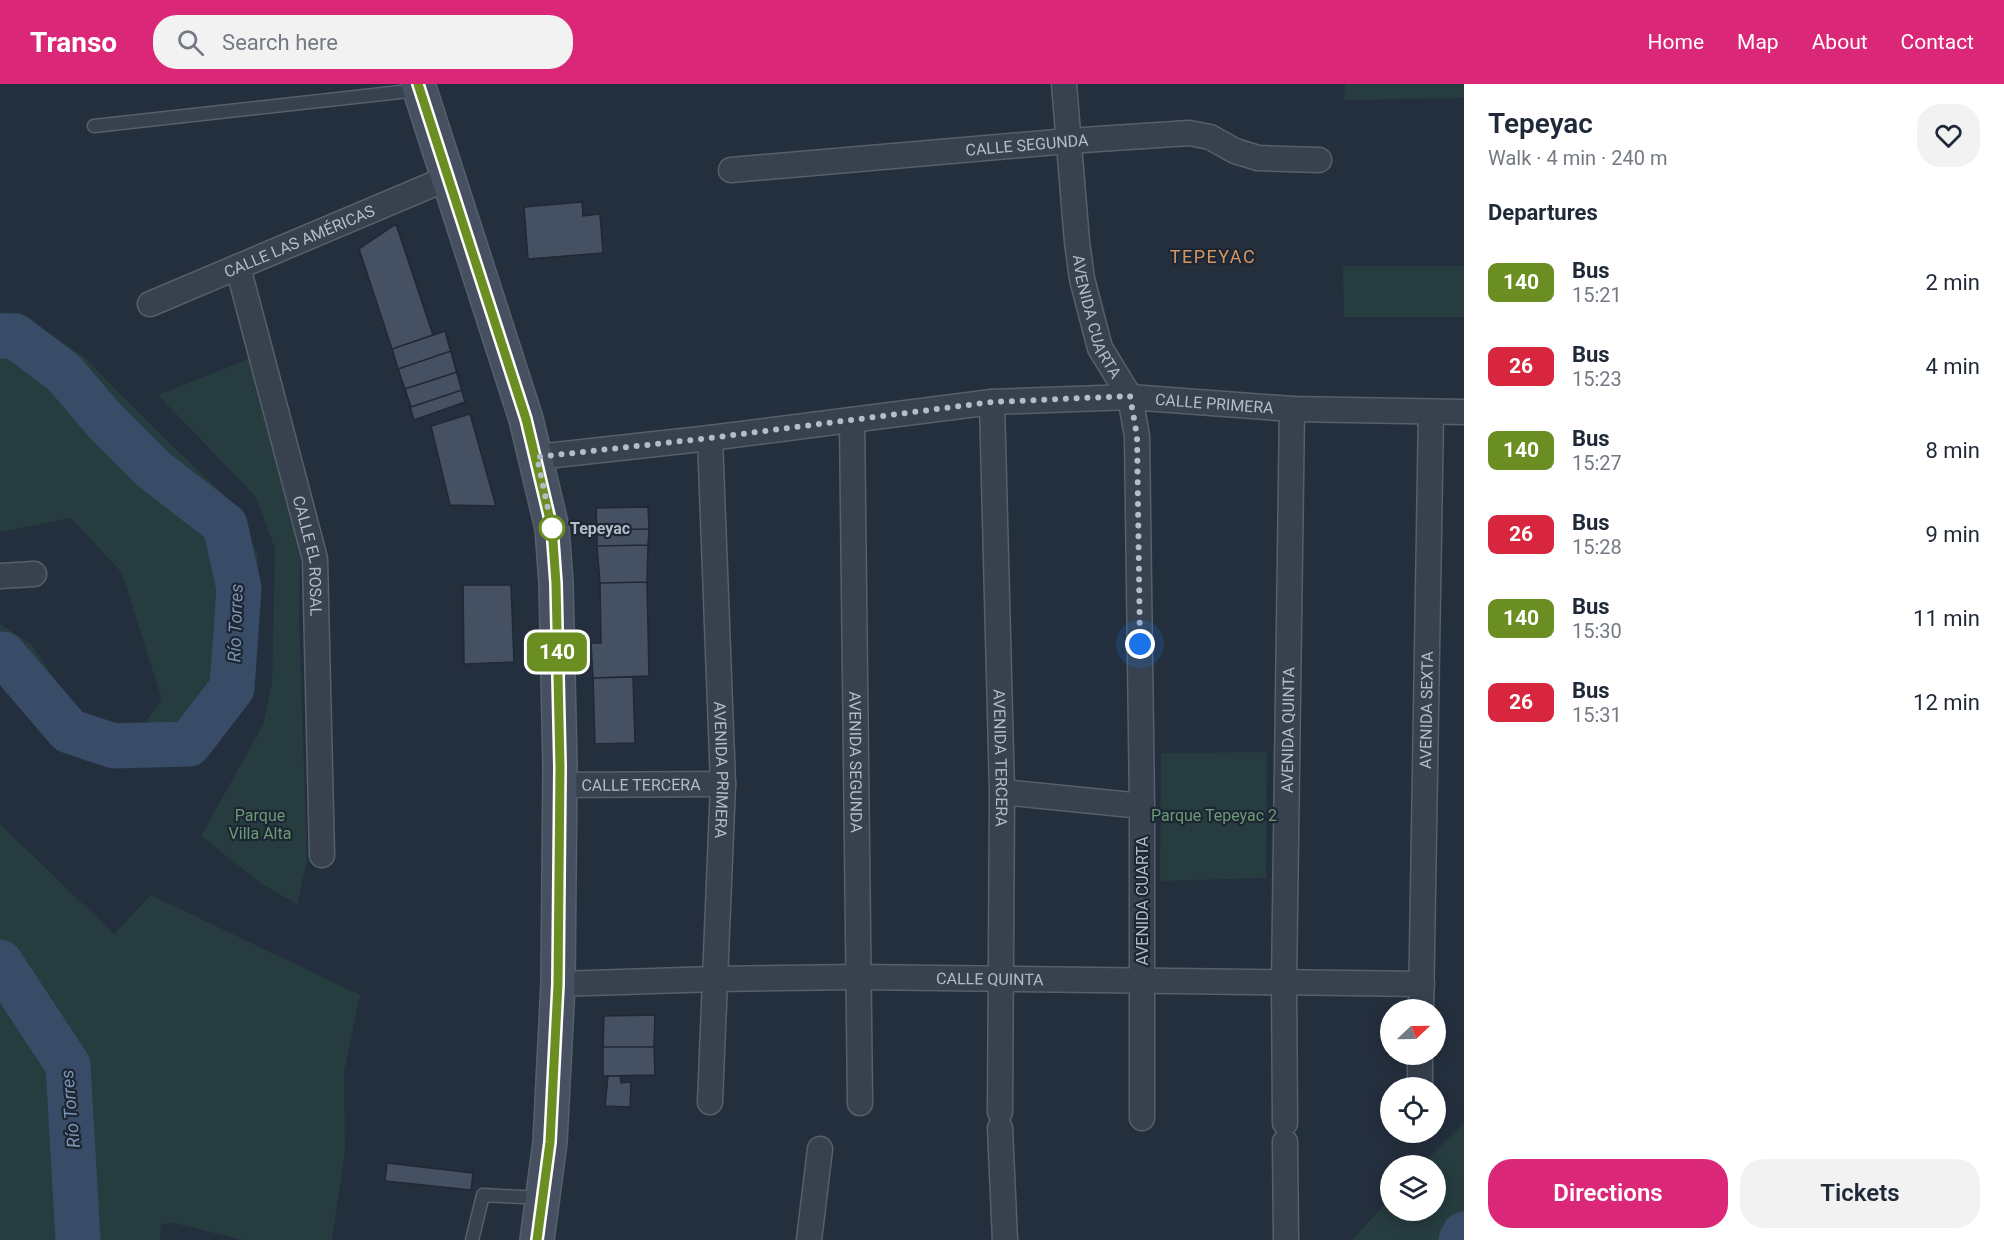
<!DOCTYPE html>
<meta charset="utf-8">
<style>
body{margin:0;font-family:Roboto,sans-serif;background:#f2f2f3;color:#1f2937;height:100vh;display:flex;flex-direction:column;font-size:22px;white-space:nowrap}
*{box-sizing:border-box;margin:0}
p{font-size:20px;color:#747a83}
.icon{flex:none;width:33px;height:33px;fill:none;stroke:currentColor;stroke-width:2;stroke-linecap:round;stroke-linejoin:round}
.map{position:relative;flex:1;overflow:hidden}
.panel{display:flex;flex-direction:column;background:#fff;width:540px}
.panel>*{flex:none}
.badge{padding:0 12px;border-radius:9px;font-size:21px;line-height:39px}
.needle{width:39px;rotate:68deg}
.tools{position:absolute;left:1380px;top:915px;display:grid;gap:12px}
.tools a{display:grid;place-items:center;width:66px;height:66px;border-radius:50%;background:#fff;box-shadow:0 3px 15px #0003;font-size:30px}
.you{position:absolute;width:30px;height:30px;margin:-15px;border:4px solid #fff;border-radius:50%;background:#1a73e8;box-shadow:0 0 0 9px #1a73e833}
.map>.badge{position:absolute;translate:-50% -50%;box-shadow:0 0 0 3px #fff}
h2{padding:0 24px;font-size:22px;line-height:54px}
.round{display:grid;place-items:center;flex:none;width:63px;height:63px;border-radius:24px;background:#f2f2f3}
.headline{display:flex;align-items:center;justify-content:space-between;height:102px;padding:0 24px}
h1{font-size:28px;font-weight:600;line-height:45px}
.primary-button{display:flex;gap:12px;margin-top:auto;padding:12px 24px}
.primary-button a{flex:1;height:69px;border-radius:24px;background:#db2777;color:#fff;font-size:24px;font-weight:600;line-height:69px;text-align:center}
.primary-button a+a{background:#f2f2f3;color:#1f2937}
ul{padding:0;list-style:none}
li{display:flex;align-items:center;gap:18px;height:84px;padding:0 24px}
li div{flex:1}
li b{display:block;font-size:22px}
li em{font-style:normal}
li .badge{min-width:66px;font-weight:700;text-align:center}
header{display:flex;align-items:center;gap:36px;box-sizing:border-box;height:84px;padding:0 30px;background:#db2777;color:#fff}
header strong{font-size:28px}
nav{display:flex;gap:33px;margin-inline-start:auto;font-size:21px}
.search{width:420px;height:54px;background:#f2f2f3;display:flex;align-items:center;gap:15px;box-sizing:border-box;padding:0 21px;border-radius:24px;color:#747a83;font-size:22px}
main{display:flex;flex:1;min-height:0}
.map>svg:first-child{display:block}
</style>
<header>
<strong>Transo</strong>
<div class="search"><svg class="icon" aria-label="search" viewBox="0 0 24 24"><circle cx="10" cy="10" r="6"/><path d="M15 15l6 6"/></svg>Search here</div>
<nav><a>Home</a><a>Map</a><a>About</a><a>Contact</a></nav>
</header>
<main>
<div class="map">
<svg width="1464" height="1156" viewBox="0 0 1464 1156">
<rect width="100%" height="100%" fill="#242f3e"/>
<path fill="#263c3f" d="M 1345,0 L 1464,0 L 1464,14 L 1344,16 Z
M 1343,182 L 1464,182 L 1464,233 L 1344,233 Z
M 0,228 L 20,229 L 84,273 L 167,357 L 238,424 L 258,472 L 253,602 L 197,665 L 113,676 L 58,654 L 10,593 L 0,593 L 0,540 L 31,560 L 84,639 L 145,638 L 162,616 L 122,489 L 71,434 L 0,448 Z
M 251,274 L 300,466 L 299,535 L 307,777 L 297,820 L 262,800 L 201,752 L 263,641 L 272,599 L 275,464 L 255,412 L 158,311 Z
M 1267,668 L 1266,794 L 1160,797 L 1161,669 Z
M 0,740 L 114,850 L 151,811 L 360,911 L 344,988 L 345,1068 L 332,1156 L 242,1156 L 174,1139 L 161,1140 L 160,1156 L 0,1156 Z
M 1464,1039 L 1464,1156 L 1352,1156 L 1390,1115 L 1390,1126 L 1436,1126 L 1436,1082 L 1421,1081 Z"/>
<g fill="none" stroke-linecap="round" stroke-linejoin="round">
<path stroke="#394c67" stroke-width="45" d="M 0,252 L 15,252 L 64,289 L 105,337 L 153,385 L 225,441 L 239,504 L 232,604 L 189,660 L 114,662 L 69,647 L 3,570 L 0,571
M 0,878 L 68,981 L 78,1156
M 1461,1156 L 1464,1150"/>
</g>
<path fill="#455162" stroke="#1f2835" stroke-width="1.5" d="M 582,118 L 583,132 L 600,130 L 603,169 L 528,175 L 524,123 Z
M 396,140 L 433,251 L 392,265 L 359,165 Z
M 445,247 L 465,318 L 414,336 L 392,265 Z
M 445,247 L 451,267 L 398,285 L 392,265 Z
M 451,267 L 457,288 L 405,305 L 398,285 Z
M 457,288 L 462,306 L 411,323 L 405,305 Z
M 470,330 L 496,422 L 450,421 L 431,342 Z
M 648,423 L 649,445 L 597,446 L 596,424 Z
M 649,445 L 648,461 L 597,462 L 597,446 Z
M 648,461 L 647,498 L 600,499 L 597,462 Z
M 647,498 L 649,592 L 593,594 L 591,559 L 601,559 L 600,499 Z
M 463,501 L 511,501 L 514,578 L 464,580 Z
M 633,593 L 635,659 L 595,660 L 593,594 Z
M 655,931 L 654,963 L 603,963 L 604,932 Z
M 603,963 L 654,963 L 655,991 L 603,992 Z
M 608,992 L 620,992 L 621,999 L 631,998 L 630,1023 L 605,1022 Z
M 387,1079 L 473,1089 L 471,1106 L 385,1097 Z"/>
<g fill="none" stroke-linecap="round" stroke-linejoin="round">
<defs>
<path id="service" d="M 94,42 L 418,6
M 472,1156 L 483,1111 L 541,1114"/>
<g id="minor">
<path id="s1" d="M 1064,0 L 1077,158 L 1082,195 L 1100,264 L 1130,313 L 1137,352 L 1142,722 L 1142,1034"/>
<path id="s2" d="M 731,86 L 1068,57 L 1189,49 L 1210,53 L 1235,67 L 1258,74 L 1319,76"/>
<path id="s3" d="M 238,183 L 315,475 L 322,771"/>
<path id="s4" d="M 150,220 L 448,94"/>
<path id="s5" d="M 992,318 L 1002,708 L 1000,1028"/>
<path id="s6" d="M 852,336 L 860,1019"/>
<path id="s7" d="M 710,354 L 723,700 L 710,1018"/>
<path id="s8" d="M 537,373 L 710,354 L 992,318 L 1130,313 L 1292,325 L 1464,328"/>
<path d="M 0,492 L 34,490"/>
<path id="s9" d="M 560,701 L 723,700"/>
<path d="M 1002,708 L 1142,722"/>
<path id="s10" d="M 558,900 L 716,895 L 858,893 L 1422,900"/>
<path id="s11" d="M 1421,926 L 1431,328"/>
<path d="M 1420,1004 L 1420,970"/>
<path id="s12" d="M 1285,1039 L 1284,899 L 1292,325"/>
<path d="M 1000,1044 L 1005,1156"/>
<path d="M 1285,1058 L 1286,1156"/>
<path d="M 809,1156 L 820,1065"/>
</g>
<path id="secondary" d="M 418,0 L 526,335 L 552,444 L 556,499 L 560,683 L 558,900 L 550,1058 L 537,1156"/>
</defs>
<use href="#service" stroke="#565f6c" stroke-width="15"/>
<use href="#minor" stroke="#565f6c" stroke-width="27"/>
<use href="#secondary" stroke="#565f6c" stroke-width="36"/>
<use href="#service" stroke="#38414e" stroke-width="12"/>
<use href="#minor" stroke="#38414e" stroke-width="24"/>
<use href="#secondary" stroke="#465061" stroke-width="33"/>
</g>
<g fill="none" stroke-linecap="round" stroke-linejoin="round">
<defs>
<path id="line" d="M 418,0 L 526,335 L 552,444 L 556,499 L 560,683 L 558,900 L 550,1058 L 537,1156"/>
</defs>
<use href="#line" stroke="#fff" stroke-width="14"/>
<use href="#line" stroke="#6b8e23" stroke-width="9"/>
<path stroke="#b4bcc9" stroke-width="6" stroke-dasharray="0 10.8" d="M 552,444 L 537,373 L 710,354 L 992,318 L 1130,312 L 1137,352 L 1140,560"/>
</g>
<circle fill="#fff" stroke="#6b8e23" stroke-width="3" cx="552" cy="444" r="12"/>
<g text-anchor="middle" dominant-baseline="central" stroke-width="4.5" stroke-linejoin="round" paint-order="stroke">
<g font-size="16" fill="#b4bcc9" stroke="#1d2633">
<text stroke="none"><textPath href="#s2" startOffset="297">CALLE SEGUNDA</textPath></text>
<text stroke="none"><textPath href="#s4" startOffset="162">CALLE LAS AMÉRICAS</textPath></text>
<text stroke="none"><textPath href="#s1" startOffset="236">AVENIDA CUARTA</textPath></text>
<text stroke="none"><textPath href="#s8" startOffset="681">CALLE PRIMERA</textPath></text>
<text stroke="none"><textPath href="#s3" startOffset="298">CALLE EL ROSAL</textPath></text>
<text stroke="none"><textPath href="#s11" startOffset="300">AVENIDA SEXTA</textPath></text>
<text stroke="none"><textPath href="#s12" startOffset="393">AVENIDA QUINTA</textPath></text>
<text stroke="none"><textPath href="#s5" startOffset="356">AVENIDA TERCERA</textPath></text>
<text stroke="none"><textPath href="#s6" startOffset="342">AVENIDA SEGUNDA</textPath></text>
<text stroke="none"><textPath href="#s7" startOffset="332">AVENIDA PRIMERA</textPath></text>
<text stroke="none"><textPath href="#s9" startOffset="81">CALLE TERCERA</textPath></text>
<text transform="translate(1142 817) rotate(-90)">AVENIDA CUARTA</text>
<text stroke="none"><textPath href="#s10" startOffset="432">CALLE QUINTA</textPath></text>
</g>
<g font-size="16" font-weight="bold" fill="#b4bcc9" stroke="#1d2633" text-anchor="start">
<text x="570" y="444">Tepeyac</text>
</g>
<g font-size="16" fill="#6b9a76" stroke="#1d2633">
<text x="260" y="731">Parque<tspan x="260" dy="18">Villa Alta</tspan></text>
<text x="1214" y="731">Parque Tepeyac 2</text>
</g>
<g font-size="18" letter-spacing="1.5" fill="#d59563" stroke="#1d2633">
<text x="1213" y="172">TEPEYAC</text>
</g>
<g font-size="18" font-style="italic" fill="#7c92b1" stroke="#1d2633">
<text transform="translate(235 539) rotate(-88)">Río Torres</text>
<text transform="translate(70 1025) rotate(-95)">Río Torres</text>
</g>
</g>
</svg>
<div class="tools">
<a><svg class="needle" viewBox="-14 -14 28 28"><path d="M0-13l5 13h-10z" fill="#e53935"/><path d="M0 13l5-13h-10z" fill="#747a83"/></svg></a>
<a><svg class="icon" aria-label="locate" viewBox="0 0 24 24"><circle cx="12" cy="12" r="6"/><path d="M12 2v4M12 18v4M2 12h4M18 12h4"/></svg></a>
<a><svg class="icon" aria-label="layers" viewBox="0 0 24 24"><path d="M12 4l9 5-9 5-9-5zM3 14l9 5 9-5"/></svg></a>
</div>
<div class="you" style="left:1140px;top:560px"></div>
<b class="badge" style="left:557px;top:568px;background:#6b8e23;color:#fff">140</b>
</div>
<section class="panel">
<div class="headline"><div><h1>Tepeyac</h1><p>Walk · 4 min · 240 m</p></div><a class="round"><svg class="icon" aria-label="heart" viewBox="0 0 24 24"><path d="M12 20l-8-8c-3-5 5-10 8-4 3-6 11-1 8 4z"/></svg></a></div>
<h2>Departures</h2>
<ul>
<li><span class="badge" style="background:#6b8e23;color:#fff">140</span><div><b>Bus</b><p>15:21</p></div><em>2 min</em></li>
<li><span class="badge" style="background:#d7263d;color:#fff">26</span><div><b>Bus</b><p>15:23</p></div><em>4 min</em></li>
<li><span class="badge" style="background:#6b8e23;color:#fff">140</span><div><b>Bus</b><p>15:27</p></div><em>8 min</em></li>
<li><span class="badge" style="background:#d7263d;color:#fff">26</span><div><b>Bus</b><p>15:28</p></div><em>9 min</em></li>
<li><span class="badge" style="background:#6b8e23;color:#fff">140</span><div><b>Bus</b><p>15:30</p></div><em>11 min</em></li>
<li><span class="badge" style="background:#d7263d;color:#fff">26</span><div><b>Bus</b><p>15:31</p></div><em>12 min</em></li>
</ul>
<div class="primary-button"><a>Directions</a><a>Tickets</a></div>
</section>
</main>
